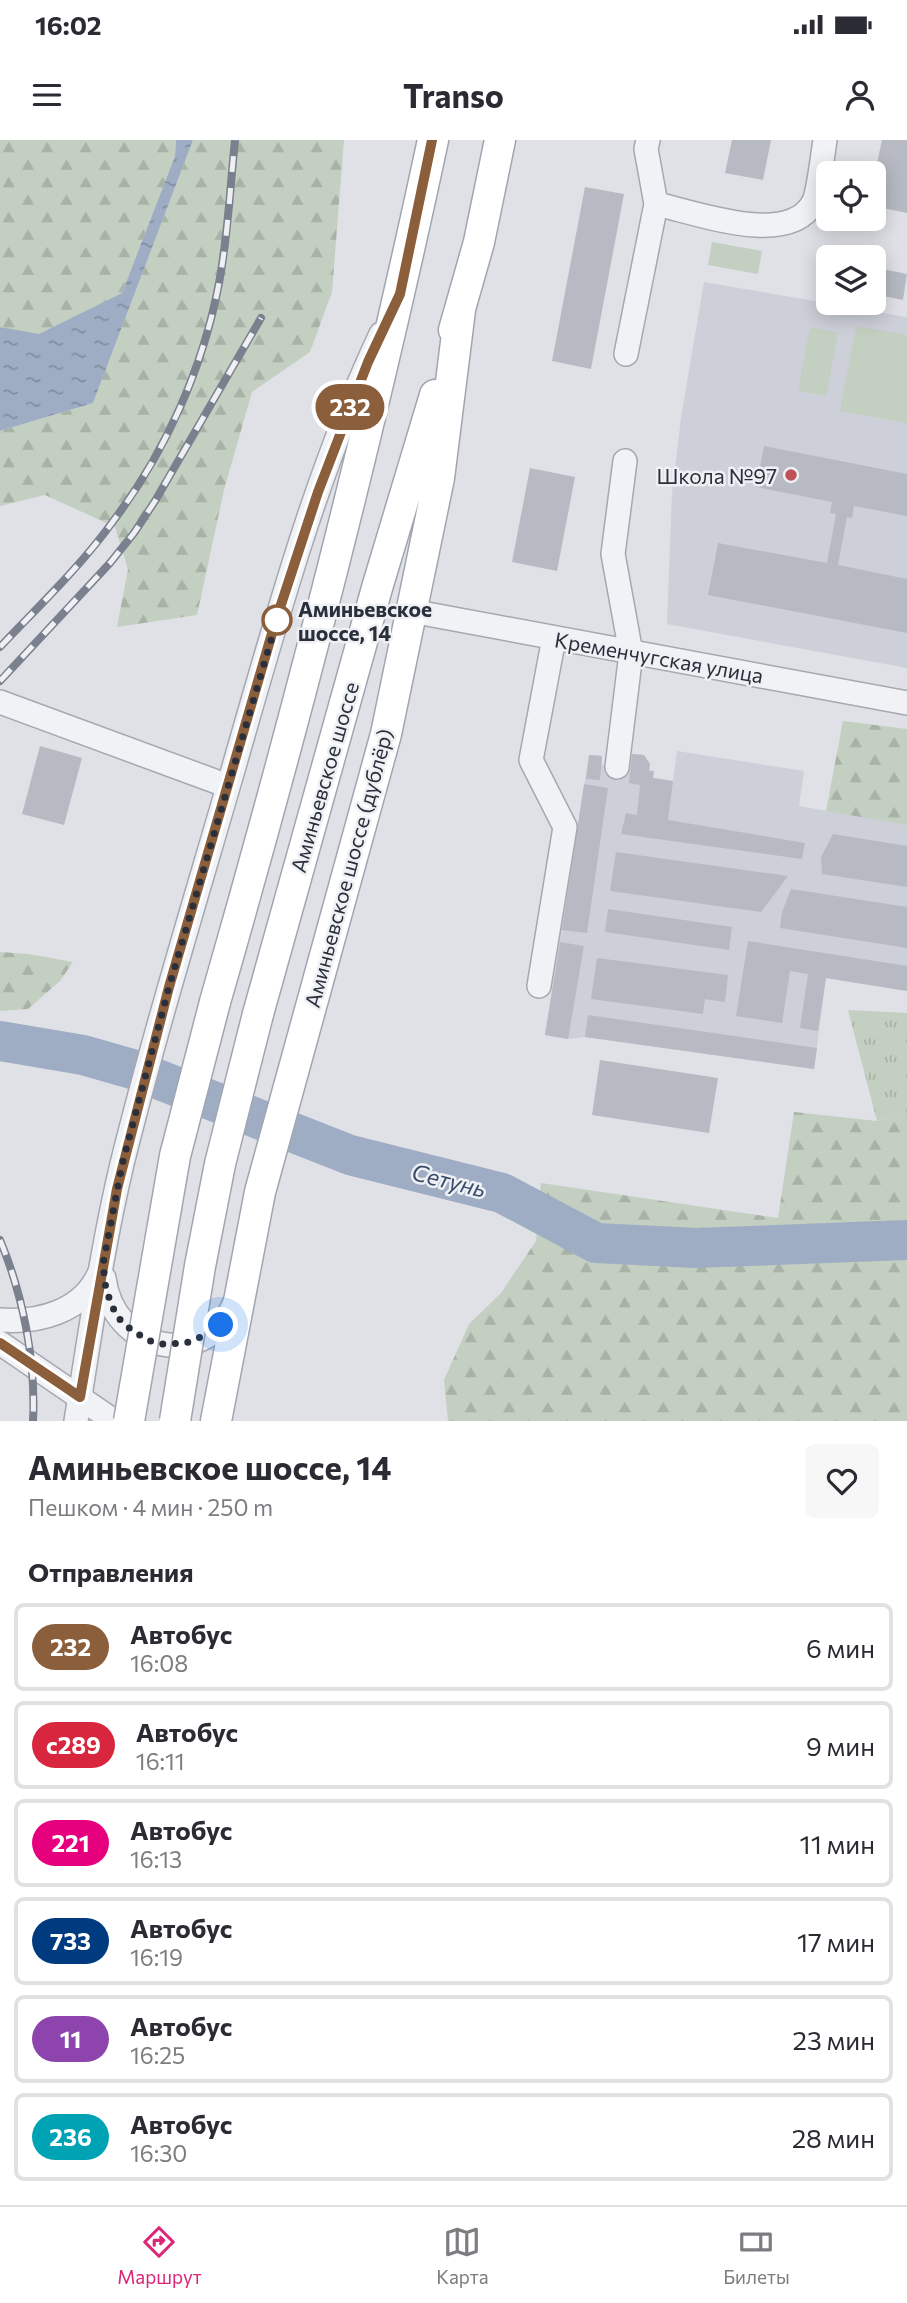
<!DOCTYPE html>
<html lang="ru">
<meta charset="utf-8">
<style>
body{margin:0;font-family:Commissioner,sans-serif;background:#f7f7f7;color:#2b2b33;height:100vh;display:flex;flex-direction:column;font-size:26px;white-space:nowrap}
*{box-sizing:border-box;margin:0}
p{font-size:23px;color:#7c7c81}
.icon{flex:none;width:38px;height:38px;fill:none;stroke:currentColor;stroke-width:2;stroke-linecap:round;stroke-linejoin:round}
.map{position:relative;height:1281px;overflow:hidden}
.details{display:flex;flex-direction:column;background:#fff;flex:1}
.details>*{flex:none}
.badge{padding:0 14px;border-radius:23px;font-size:24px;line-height:46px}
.controls{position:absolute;left:816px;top:21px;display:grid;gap:14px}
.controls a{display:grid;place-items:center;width:70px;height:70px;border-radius:10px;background:#fff;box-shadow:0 4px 18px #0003;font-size:35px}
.you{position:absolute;width:35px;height:35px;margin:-18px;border:5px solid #fff;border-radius:50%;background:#1a73e8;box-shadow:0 0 0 10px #1a73e833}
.map>.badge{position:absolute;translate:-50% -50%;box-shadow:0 0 0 4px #fff}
h2{padding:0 28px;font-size:26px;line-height:63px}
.round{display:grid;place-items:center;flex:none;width:74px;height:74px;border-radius:10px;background:#f7f7f7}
.head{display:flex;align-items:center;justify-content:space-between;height:119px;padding:0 28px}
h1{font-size:33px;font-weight:700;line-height:52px}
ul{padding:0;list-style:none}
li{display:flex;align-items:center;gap:21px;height:88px;margin:0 14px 10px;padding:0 14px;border:4px solid #e1e1e2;border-radius:10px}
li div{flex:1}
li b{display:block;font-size:26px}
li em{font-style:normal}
li .badge{min-width:77px;font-weight:700;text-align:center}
.status{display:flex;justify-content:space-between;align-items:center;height:49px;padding:0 35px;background:#fff;direction:ltr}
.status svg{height:19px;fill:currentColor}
header{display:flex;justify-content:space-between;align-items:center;height:91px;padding:0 28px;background:#fff;font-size:32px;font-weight:700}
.tabs{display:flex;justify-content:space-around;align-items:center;height:98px;border-top:2px solid #e1e1e2;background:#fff;font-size:19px;color:#7c7c81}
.tabs a{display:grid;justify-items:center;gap:4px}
.tabs .on{color:#db2777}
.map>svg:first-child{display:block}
</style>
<div class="status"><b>16:02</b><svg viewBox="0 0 49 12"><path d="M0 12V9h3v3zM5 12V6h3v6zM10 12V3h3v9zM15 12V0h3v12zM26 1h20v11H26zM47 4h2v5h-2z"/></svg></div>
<header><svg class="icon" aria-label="menu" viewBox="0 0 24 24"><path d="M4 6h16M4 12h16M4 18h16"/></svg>Transo<svg class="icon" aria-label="person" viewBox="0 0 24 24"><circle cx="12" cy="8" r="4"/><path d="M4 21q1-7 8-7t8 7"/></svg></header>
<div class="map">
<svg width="907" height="1281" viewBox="0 0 907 1281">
<defs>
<pattern id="grass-tufts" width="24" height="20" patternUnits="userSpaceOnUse" patternTransform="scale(1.75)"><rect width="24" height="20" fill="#c3cfc1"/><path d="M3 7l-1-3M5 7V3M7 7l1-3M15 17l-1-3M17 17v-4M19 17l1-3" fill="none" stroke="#a8b2a7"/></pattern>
<pattern id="forest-firs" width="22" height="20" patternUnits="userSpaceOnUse" patternTransform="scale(1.75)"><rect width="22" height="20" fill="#c3cfc1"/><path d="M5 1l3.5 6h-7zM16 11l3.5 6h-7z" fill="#a8b2a7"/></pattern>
<pattern id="water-ripples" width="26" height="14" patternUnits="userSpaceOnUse" patternTransform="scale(1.75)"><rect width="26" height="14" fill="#9eadc3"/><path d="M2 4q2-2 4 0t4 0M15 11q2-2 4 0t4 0" fill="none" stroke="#818da0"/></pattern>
</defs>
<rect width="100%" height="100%" fill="#dfe1e7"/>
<path fill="#cdd0d8" d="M 704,142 L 907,177 L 907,528 L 667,484 L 672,353 L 681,278 Z
M 677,611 L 804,631 L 799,666 L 907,685 L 907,851 L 826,838 L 814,929 L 585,897 L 568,899 L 545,895 L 589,615 L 602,616 L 602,625 L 630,629 L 632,614 L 644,615 L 650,624 L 649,630 L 654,631 L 653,638 L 673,641 Z"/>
<path fill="url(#grass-tufts)" d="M 848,870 L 907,873 L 907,973 L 877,981 Z"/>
<path fill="url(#forest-firs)" d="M 0,0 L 176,0 L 175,16 L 122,153 L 39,195 L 0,187 Z
M 193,0 L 344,0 L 332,152 L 310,212 L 252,252 L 224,350 L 197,475 L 117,487 L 128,429 L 115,387 L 45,355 L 0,366 L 0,291 L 93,263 Z
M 843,581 L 907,589 L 907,685 L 826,671 Z
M 0,812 L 28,814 L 73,822 L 60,841 L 28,869 L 0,871 Z
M 794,972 L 877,981 L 907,973 L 907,1281 L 448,1281 L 444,1240 L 469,1184 L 501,1153 L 536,1101 L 541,1043 L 778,1078 Z"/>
<path fill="#c3cfc1" d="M 712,102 L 762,111 L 758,134 L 708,125 Z
M 856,186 L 907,195 L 907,283 L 840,271 Z
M 810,187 L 838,193 L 826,256 L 798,251 Z"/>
<path fill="url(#water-ripples)" d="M 176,0 L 193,0 L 93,263 L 0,291 L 0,187 L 39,194 L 122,153 L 175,16 Z"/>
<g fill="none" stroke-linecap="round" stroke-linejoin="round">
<path stroke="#9eadc3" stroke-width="40" d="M 0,901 L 83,915 L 132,929 L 350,1015 L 502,1053 L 596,1103 L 696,1108 L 907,1100"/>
</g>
<path fill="#b7bac3" d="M 732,0 L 771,0 L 763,40 L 725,33 Z
M 882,0 L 907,0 L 907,73 L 873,66 L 873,42 Z
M 585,47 L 624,54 L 591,229 L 552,221 Z
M 873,127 L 907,134 L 903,160 L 873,154 Z
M 764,306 L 907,334 L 907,376 L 854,366 L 852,378 L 847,377 L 838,425 L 907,439 L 907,493 L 708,455 L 718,403 L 827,423 L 836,374 L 830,373 L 832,362 L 756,347 Z
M 530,328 L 575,337 L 557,431 L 512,422 Z
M 40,606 L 82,618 L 64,685 L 22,674 Z
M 632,614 L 644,615 L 650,624 L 649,631 L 654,631 L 653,638 L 673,641 L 668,680 L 805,703 L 802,719 L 621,694 L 626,673 L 637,675 L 640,645 L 629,643 Z
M 589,615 L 602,616 L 600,640 L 586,639 Z
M 584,644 L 608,648 L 587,793 L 562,790 Z
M 833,694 L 907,706 L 907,747 L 822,734 L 821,717 Z
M 616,712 L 788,736 L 761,772 L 610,751 Z
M 791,749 L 907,767 L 907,808 L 780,788 L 782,772 Z
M 608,769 L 732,787 L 729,810 L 605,792 Z
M 748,801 L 907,826 L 907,851 L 826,838 L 818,891 L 800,888 L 808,834 L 790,831 L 782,883 L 736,876 Z
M 560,802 L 584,806 L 568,899 L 545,895 Z
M 597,818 L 728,835 L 725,862 L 705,859 L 703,874 L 591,859 Z
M 588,875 L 817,908 L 814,929 L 585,897 Z
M 600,920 L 718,938 L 709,993 L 592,975 Z"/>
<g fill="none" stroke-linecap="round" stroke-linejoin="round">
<defs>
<path id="minor" d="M 648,0 L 646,9 L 656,64 C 695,72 788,108 813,63 C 818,55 823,13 825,0
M 626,214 L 656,64
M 411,471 L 907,563
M 0,562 L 228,646
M 617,627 L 631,513 L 613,414 L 625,321
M 539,846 L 565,687 L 531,620 L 554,498
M 104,1138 C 113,1212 206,1232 235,1162
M 0,1180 C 38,1183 82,1172 99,1134
M 0,1203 L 114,1281
M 76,1281 C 90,1195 102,1108 122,1024 C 155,891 195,761 233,630 C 275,484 316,332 381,194"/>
<path id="major" d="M 454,190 L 479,102 L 500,0
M 215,862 C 297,577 371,290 433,0
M 258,874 L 377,448 L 435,255
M 216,1281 L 260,1052 L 386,594 L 439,338 L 460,170"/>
</defs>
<use href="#minor" stroke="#a5a8b0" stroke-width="26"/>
<use href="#major" stroke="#a0a5b1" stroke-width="33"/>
<use href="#minor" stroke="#f1f2f5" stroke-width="23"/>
<use href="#major" stroke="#fff" stroke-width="30"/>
<defs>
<path id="rail" d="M 0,507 C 39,466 81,426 114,380 C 166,311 203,228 219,143 C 228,96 230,48 235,0
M 0,541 L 110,423 L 134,393 L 155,361 L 261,178
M 0,1100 C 23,1155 36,1221 33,1281"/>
</defs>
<use href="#rail" stroke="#7a808e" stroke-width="8"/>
<use href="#rail" stroke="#eef0f4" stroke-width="5" stroke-dasharray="16" stroke-linecap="butt"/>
<defs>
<path id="major-bridge" d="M 129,1281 L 175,1016 L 215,862
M 175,1281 L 200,1126 L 220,1024 L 258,874"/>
</defs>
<use href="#major-bridge" stroke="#a0a5b1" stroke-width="33" stroke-linecap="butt"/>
<use href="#major-bridge" stroke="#fff" stroke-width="30"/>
</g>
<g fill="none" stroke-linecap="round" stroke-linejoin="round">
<defs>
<path id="line" d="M 0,1203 L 80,1257 L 117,1049 L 169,847 L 275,483 L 318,352 L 368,222 L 400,154 L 432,0"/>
</defs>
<use href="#line" stroke="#fff" stroke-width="16"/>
<use href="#line" stroke="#8b5e3c" stroke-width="10"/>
<path stroke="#2a2f3c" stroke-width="7" stroke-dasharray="0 12.6" d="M 221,1185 L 211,1193 L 186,1203 L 160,1204 L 147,1200 L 125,1185 L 116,1175 L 106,1150 L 103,1124 L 122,1025 L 169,847 L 277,480"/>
</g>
<circle fill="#bf5158" stroke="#eef0f4" stroke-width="2.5" cx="791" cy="335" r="7"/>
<circle fill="#fff" stroke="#8b5e3c" stroke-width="3.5" cx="277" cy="480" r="14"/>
<g text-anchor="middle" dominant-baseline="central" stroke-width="5" stroke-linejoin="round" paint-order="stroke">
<g font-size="21" fill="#2a2f3c" stroke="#eef0f4" text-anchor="end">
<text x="777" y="335">Школа №97</text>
</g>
<g font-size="21" font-weight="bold" fill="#2a2f3c" stroke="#eef0f4" text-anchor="start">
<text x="298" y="468">Аминьевское<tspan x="298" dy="24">шоссе, 14</tspan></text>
</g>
<g font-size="21" fill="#2a2f3c" stroke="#eef0f4">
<text transform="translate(659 517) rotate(10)">Кременчугская улица</text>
<text transform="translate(324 637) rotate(-74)">Аминьевское шоссе</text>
<text transform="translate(348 728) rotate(-75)">Аминьевское шоссе (дублёр)</text>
</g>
<g font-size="23" font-style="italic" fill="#384b6b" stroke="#eef0f4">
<text transform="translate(449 1040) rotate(14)">Сетунь</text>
</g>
</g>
</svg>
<div class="controls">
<a><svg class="icon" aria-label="locate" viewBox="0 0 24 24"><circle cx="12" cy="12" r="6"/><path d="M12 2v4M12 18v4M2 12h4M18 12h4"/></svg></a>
<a><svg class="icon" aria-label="layers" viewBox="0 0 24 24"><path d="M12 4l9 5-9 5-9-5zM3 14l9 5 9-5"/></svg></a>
</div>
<div class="you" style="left:221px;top:1185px"></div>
<b class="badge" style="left:350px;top:267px;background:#8b5e3c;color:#fff">232</b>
</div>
<section class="details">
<div class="head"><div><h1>Аминьевское шоссе, 14</h1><p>Пешком · 4 мин · 250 m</p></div><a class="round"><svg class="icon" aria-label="heart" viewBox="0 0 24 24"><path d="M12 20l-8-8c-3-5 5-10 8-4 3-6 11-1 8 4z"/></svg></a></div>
<h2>Отправления</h2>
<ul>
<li><span class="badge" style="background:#8b5e3c;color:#fff">232</span><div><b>Автобус</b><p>16:08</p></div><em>6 мин</em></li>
<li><span class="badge" style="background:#d7263d;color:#fff">с289</span><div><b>Автобус</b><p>16:11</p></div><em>9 мин</em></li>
<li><span class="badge" style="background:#e6007e;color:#fff">221</span><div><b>Автобус</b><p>16:13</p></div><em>11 мин</em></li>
<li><span class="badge" style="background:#003b80;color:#fff">733</span><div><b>Автобус</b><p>16:19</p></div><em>17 мин</em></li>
<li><span class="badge" style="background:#8e44ad;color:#fff">11</span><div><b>Автобус</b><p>16:25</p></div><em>23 мин</em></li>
<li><span class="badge" style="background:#00a3b4;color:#fff">236</span><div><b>Автобус</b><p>16:30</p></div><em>28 мин</em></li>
</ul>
</section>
<nav class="tabs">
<a class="on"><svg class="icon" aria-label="directions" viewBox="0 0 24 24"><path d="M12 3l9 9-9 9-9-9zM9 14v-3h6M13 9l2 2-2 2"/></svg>Маршрут</a>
<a><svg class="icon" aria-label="map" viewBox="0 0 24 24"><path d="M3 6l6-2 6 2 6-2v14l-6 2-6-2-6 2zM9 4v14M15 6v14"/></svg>Карта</a>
<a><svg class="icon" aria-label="tickets" viewBox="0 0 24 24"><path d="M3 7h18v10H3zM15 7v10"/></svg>Билеты</a>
</nav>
